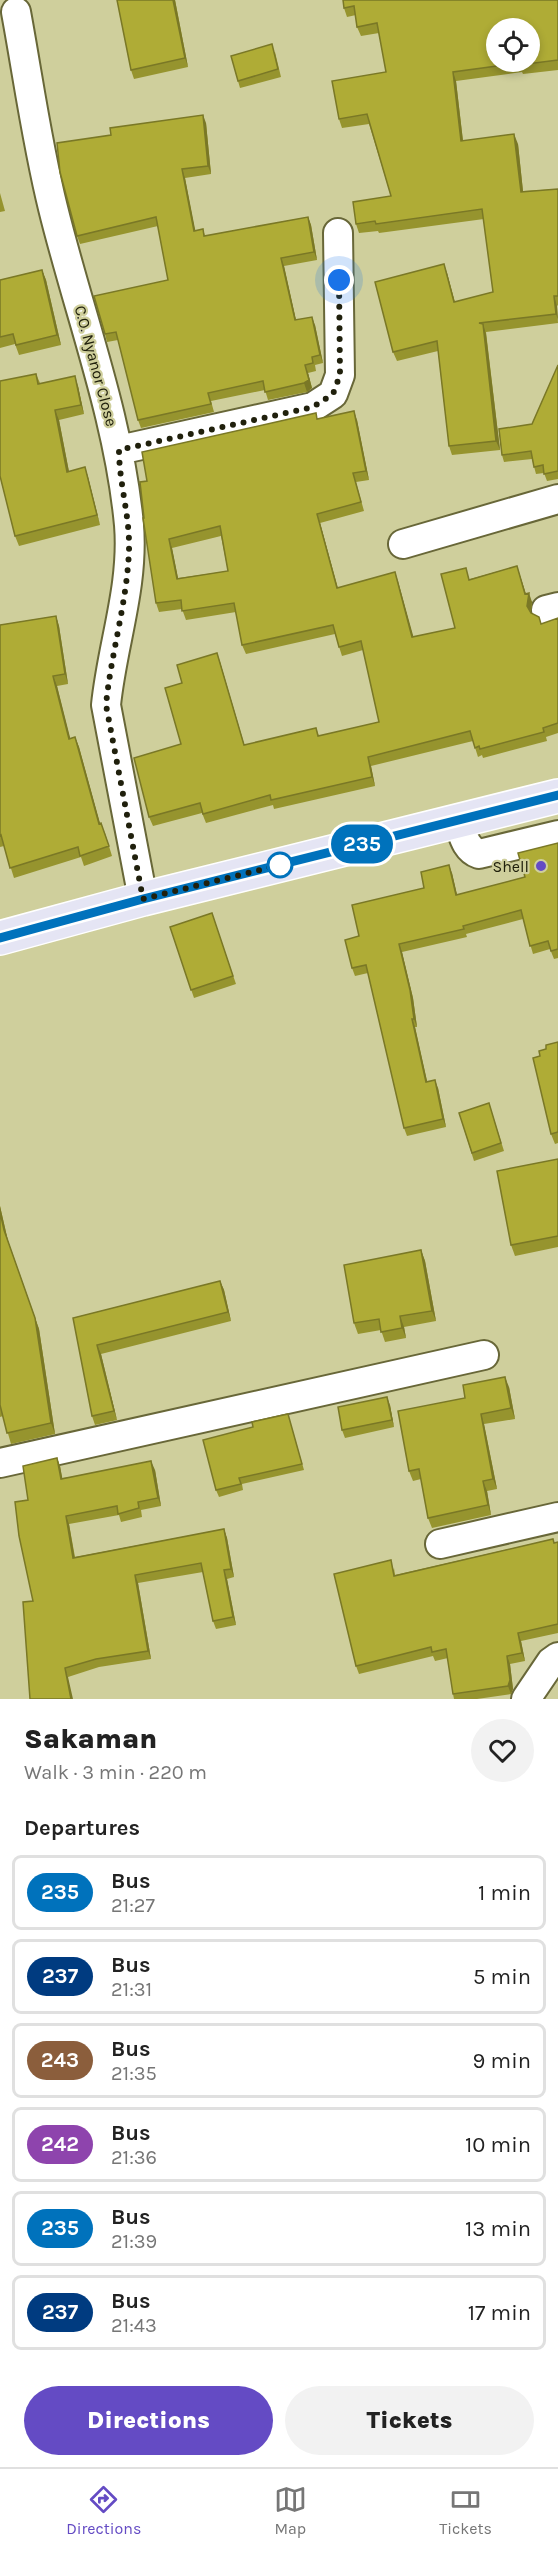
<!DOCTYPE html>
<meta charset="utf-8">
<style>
body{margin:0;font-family:Karla,sans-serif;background:#f2f2f2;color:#222;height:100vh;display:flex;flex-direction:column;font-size:22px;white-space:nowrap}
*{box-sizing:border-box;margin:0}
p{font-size:20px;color:#767676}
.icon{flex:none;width:33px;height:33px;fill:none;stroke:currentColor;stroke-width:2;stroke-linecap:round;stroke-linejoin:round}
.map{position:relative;height:1699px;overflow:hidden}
.details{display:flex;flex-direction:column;background:#fff;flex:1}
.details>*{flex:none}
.badge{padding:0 12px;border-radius:20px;font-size:21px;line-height:39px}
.buttons{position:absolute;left:486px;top:18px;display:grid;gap:12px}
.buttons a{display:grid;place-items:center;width:54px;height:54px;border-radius:50%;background:#fff;box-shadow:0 3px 9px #0003;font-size:30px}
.you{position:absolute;width:30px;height:30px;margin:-15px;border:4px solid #fff;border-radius:50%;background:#1a73e8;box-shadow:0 0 0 9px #1a73e833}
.map>.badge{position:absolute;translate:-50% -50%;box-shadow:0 0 0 3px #fff}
h2{padding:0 24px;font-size:22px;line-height:54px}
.round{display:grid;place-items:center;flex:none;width:63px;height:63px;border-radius:32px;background:#f2f2f2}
.head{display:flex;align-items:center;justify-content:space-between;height:102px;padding:0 24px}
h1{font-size:28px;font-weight:800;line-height:45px}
.button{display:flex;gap:12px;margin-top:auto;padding:12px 24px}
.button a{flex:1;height:69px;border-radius:36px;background:#644bc4;color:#fff;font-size:24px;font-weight:800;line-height:69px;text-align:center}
.button a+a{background:#f2f2f2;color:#222}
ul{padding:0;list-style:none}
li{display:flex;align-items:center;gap:18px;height:75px;margin:0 12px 9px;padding:0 12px;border:3px solid #e0e0e0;border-radius:9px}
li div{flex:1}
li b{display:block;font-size:22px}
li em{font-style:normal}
li .badge{min-width:66px;font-weight:700;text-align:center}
.menu{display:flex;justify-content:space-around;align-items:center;height:84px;border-top:2px solid #e0e0e0;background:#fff;font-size:16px;color:#767676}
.menu a{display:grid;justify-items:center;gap:3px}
.menu .on{color:#644bc4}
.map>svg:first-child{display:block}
</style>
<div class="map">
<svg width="558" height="1699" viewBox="0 0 558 1699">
<rect width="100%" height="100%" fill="#cfcf9c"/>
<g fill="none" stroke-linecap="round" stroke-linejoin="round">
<defs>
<path id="minor" d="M 16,12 C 28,77 37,144 53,208 C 79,314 119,417 129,525 C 134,587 112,645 106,705 L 143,899
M 119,450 L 313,407 L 333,394 L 340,375 L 338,233
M 403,544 L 558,499
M 546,610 L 558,607
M 458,821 C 463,834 465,849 479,854 L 558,835
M 0,1463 L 484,1355
M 440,1544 L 558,1517
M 526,1699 L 551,1662 L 558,1657"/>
<path id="major" d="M 0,938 L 143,899 L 558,796"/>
</defs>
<use href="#minor" stroke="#686738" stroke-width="32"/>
<use href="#major" stroke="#fff" stroke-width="36"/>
<use href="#minor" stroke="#fff" stroke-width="28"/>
<use href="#major" stroke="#e5e5f4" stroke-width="33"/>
</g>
<path fill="#96942e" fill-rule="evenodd" d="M 117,0 L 175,0 L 188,67 L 134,79 L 131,70 Z
M 343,0 L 558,0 L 558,70 L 523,74 L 522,72 L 456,81 L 463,141 L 518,144 L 523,191 L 558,189 L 558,305 L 557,306 L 558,323 L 486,332 L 500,450 L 452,455 L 449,446 L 438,351 L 397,361 L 393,352 L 447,273 L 455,302 L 493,292 L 484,219 L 379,233 L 378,231 L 359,233 L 356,224 L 391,196 L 369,124 L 342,128 L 339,119 L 386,72 L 379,33 L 361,36 L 357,27 L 356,15 L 347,17 L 344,8 Z
M 275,52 L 281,77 L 240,88 L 238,81 Z
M 206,123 L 211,174 L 185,178 L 195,231 L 203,229 L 205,236 L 308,217 L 311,225 L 317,260 L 284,266 L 296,320 L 315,325 L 323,363 L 315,365 L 316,371 L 308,373 L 312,388 L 307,392 L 268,400 L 265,390 L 211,401 L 214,412 L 141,428 L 138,420 L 118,340 L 107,342 L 105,334 L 168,280 L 158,226 L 80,244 L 77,236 Z
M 0,193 L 5,211 L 0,212 Z
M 42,270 L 46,280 L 61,345 L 19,355 L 15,344 L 0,348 L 0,279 L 0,280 Z
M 558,365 L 558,479 L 547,481 L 544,473 L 536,474 L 532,459 L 504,462 L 502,455 L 532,424 Z
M 36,374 L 40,383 L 78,386 L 84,414 L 59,420 L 69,472 L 85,467 L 88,477 L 100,525 L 19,546 L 15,536 Z
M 318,419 L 357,420 L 369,480 L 356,482 L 364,511 L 320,523 L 338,588 L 395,572 L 413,637 L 455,628 L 470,579 L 517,566 L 526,594 L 532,602 L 531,612 L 531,613 L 539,617 L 541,624 L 558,618 L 558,733 L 546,737 L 547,741 L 483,758 L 482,755 L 478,757 L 473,741 L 371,766 L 375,786 L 274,809 L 273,805 L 206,823 L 202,813 L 153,826 L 149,817 L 181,744 L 182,683 L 220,662 L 244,745 L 316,728 L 319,736 L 379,722 L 363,650 L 342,656 L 335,634 L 246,654 L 242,645 L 236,612 L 186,620 L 182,609 L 159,612 L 156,603 L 144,518 L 147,481 ZM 221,536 L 228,571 L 178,578 L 172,548 Z
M 56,616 L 59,626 L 68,684 L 57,686 L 70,739 L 75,737 L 79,747 L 100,824 L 105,833 L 112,856 L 84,866 L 81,857 L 14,878 L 4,846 L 0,847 L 0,625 Z
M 558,843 L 558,958 L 554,959 L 550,949 L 533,954 L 523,919 L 466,934 L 467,937 L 402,952 L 413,998 L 417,1027 L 415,1027 L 427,1081 L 438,1088 L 446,1127 L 407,1136 L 404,1128 L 368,973 L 355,976 L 352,968 L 359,936 L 424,888 L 452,873 L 457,895 L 525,877 Z
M 212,913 L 236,984 L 194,998 L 170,927 Z
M 558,1042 L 558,1143 L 555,1144 L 551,1134 L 540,1056 L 546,1049 Z
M 489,1103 L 504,1151 L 474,1161 L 459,1113 Z
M 558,1159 L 558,1247 L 515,1256 L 511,1245 Z
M 0,1206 L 8,1241 L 39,1329 L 55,1434 L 11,1444 L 3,1416 L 0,1417 Z
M 421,1250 L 425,1261 L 436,1321 L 404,1327 L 406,1338 L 385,1342 L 381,1330 L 358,1334 L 354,1323 Z
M 220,1281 L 224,1290 L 231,1321 L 101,1354 L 117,1420 L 95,1425 L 92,1416 L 73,1318 Z
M 509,1387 L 515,1419 L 484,1424 L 497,1489 L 487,1491 L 491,1515 L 432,1528 L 428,1518 L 421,1479 L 413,1481 L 409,1471 L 465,1398 Z
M 390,1405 L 394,1427 L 345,1438 L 342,1430 Z
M 288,1414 L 304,1470 L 242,1484 L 243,1490 L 219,1497 L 216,1490 L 253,1427 Z
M 57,1458 L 60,1466 L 62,1478 L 155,1470 L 161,1506 L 141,1510 L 142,1517 L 121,1522 L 119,1515 L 69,1524 L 75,1557 L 224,1529 L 227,1538 L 234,1577 L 227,1579 L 236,1625 L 216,1629 L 213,1621 L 203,1572 L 138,1583 L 151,1659 L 99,1667 L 68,1677 L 33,1601 L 28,1500 Z
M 553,1539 L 554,1543 L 558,1542 L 558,1633 L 521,1641 L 525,1661 L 510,1664 L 513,1689 L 511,1694 L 477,1699 L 454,1699 L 453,1694 L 448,1658 L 435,1661 L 433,1656 L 359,1674 L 356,1666 L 394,1568 L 395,1575 Z"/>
<path fill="#7a7826" d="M 173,0 L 175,0 L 188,67 L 185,58 Z
M 453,72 L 456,81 L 464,150 L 461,141 Z
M 203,115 L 206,123 L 211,174 L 208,166 Z
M 514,134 L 518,144 L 524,201 L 521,192 Z
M 182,169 L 185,178 L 197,239 L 194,231 Z
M 308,217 L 311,225 L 317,260 L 314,252 Z
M 281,258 L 284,266 L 298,329 L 295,320 Z
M 444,264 L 447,273 L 457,311 L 454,302 Z
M 42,270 L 46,280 L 61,345 L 57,335 Z
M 554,296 L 557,306 L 558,320 L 556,314 Z
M 312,317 L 315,325 L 323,363 L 320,355 Z
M 483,324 L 486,334 L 500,450 L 496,441 Z
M 305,365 L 308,373 L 312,388 L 307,392 L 304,383 Z
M 75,376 L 78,386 L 84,414 L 81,405 Z
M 55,410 L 59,420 L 71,482 L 67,472 Z
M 354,411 L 357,420 L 369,480 L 366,471 Z
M 85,467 L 88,477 L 100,525 L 97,515 Z
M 317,514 L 320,523 L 340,597 L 337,588 Z
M 169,539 L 172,548 L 180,588 L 177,579 Z
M 517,566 L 528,601 L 529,593 L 532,602 L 530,615 L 527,606 Z
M 395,572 L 398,581 L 416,646 L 412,637 Z
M 56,616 L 59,626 L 68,684 L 65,674 Z
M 217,653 L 220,662 L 247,754 L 244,745 Z
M 53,676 L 57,686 L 73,749 L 69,739 Z
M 75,737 L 79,747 L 103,834 L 99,824 Z
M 368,757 L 371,766 L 375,786 L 372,777 Z
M 449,865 L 452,873 L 459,903 L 456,895 Z
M 399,944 L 402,952 L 413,998 L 417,1027 L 414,1019 Z
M 412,1019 L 415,1027 L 429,1090 L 426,1082 Z
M 435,1080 L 438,1088 L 446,1127 L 443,1119 Z
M 0,1206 L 8,1241 L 39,1329 L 55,1434 L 51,1423 L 4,1230 L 0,1212 Z
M 421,1250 L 425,1261 L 436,1321 L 432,1311 Z
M 220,1281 L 224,1290 L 231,1321 L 228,1312 Z
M 400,1316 L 404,1327 L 406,1338 L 402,1328 Z
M 97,1345 L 101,1354 L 117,1420 L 114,1411 Z
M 505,1377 L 509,1387 L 515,1419 L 511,1408 Z
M 387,1397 L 390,1405 L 394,1427 L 392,1420 Z
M 481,1414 L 484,1424 L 497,1489 L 493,1479 Z
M 57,1458 L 60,1466 L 64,1487 L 61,1479 Z
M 151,1461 L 155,1470 L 161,1506 L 158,1498 Z
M 483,1481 L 487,1491 L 491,1515 L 488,1505 Z
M 66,1516 L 69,1524 L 76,1566 L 73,1558 Z
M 224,1529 L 227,1538 L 234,1577 L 231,1569 Z
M 224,1570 L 227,1579 L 236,1625 L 233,1617 Z
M 135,1575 L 138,1583 L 151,1659 L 148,1651 Z
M 518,1633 L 521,1641 L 525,1661 L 522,1653 Z
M 507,1656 L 510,1664 L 513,1689 L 511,1694 L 508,1686 Z
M 65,1668 L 68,1677 L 73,1699 L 71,1699 Z"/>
<path fill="#afac36" stroke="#7a7826" stroke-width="1.5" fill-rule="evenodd" d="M 117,0 L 173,0 L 185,58 L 131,70 Z
M 343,0 L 558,0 L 558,60 L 519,65 L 519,63 L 453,72 L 461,141 L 514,134 L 521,192 L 558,189 L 558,296 L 554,296 L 556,314 L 479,323 L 483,324 L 496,441 L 449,446 L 437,341 L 393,352 L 375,282 L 444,264 L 454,302 L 493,292 L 482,209 L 376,224 L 375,221 L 356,224 L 353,202 L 391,196 L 367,114 L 339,119 L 332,81 L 386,72 L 377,23 L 357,27 L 354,6 L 344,8 ZM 496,28 L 530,28 L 530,62 L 496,62 Z
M 272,44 L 278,69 L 238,81 L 231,56 Z
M 203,115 L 208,166 L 182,169 L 194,231 L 203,229 L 204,236 L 308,217 L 314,252 L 281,258 L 295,320 L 312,317 L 320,355 L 312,357 L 313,363 L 305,365 L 309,380 L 304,383 L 265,392 L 263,381 L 208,393 L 211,404 L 138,420 L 116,332 L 105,334 L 94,296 L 168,280 L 156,217 L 77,236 L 60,172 L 57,143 L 111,135 L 110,128 Z
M 42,270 L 57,335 L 16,345 L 13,334 L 0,337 L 0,280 Z
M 558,365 L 558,471 L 544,474 L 543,465 L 534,467 L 531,451 L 502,455 L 499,429 L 532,424 Z
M 36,374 L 38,384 L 75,376 L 81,405 L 55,410 L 67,472 L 85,467 L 97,515 L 15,536 L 0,476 L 0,381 Z
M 354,411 L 366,471 L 353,473 L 361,502 L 317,514 L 337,588 L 395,572 L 412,637 L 455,628 L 441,574 L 466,568 L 469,580 L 517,566 L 525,594 L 529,593 L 527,606 L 531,613 L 539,617 L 541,624 L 558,618 L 558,723 L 543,728 L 544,732 L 480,749 L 479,746 L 475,748 L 470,731 L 368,757 L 372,777 L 271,800 L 270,795 L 203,814 L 200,803 L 149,817 L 134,758 L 181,744 L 165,688 L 182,683 L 177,665 L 217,653 L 244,745 L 316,728 L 318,736 L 379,722 L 361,641 L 339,647 L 333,625 L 242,645 L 234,603 L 182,611 L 181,600 L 156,603 L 143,518 L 144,518 L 140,482 L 147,481 L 142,452 L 316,413 L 317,419 ZM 220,526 L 228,571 L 177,579 L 169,539 Z
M 56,616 L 65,674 L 53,676 L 69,739 L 75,737 L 99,824 L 101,823 L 109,846 L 80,856 L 78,847 L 10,868 L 1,835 L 0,836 L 0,625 Z
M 558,843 L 558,949 L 551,951 L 548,941 L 530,946 L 521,910 L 463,926 L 464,929 L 399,944 L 410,990 L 414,1019 L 412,1019 L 426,1082 L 435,1080 L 443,1119 L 404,1128 L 366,965 L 352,968 L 345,940 L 359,936 L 352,905 L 424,888 L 421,872 L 449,865 L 456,895 L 525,877 L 518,853 Z
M 212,913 L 233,976 L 191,990 L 170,927 Z
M 558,1042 L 558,1132 L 551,1134 L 533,1058 L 540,1056 L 539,1051 L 546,1049 L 546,1045 Z
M 489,1103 L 501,1143 L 472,1153 L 459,1113 Z
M 558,1159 L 558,1236 L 511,1245 L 497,1171 Z
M 0,1212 L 4,1230 L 35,1318 L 51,1423 L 7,1433 L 0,1405 Z
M 421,1250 L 432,1311 L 400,1316 L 402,1328 L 381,1332 L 379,1319 L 354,1323 L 344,1265 Z
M 220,1281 L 228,1312 L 97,1345 L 114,1411 L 92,1416 L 73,1318 Z
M 505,1377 L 511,1408 L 481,1414 L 493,1479 L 483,1481 L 488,1505 L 428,1518 L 419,1469 L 409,1471 L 398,1411 L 465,1398 L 463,1385 Z
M 387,1397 L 392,1420 L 342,1430 L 338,1407 Z
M 288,1414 L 302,1464 L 239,1478 L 241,1484 L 216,1490 L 203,1440 L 253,1427 L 252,1422 Z
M 57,1458 L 61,1479 L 151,1461 L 158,1498 L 138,1502 L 139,1508 L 118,1514 L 117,1506 L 66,1516 L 73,1558 L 224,1529 L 231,1569 L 224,1570 L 233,1617 L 213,1621 L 201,1563 L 135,1575 L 148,1651 L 96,1659 L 65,1668 L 71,1699 L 30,1699 L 23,1602 L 33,1601 L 19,1536 L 15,1502 L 28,1500 L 23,1466 Z
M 553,1539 L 554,1543 L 558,1542 L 558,1624 L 518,1633 L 522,1653 L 507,1656 L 510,1680 L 508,1686 L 453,1694 L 446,1649 L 432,1652 L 431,1647 L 356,1666 L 334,1574 L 391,1560 L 394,1576 Z"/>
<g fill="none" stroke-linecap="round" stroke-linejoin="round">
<defs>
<path id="line" d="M 0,938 L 143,899 L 558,795"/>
</defs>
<use href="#line" stroke="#fff" stroke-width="14"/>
<use href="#line" stroke="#0072bc" stroke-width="9"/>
<path stroke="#20200c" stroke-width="6" stroke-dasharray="0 10.8" d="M 280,865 L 143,899 L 106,705 C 111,653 127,603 129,550 C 130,516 119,483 119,450 L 313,407 L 333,394 L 340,375 L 339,280"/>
</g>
<circle fill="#fff" stroke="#0072bc" stroke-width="3" cx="280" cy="865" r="12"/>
<circle fill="#644bc4" stroke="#cfcf9c" stroke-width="2" cx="541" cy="866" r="6"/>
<g text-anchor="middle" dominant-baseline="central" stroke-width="4.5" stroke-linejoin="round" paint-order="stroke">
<g font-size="16" fill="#20200c" stroke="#cfcf9c">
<text transform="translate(96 366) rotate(75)">C.O. Nyanor Close</text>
</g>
<g font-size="16" fill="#20200c" stroke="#cfcf9c" text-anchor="end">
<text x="529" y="866">Shell</text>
</g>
</g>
</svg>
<div class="buttons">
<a><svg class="icon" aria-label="locate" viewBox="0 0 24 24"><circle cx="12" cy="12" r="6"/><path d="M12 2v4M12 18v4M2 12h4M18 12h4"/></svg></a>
</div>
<div class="you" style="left:339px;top:280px"></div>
<b class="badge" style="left:362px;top:844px;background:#0072bc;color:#fff">235</b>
</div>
<section class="details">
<div class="head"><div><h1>Sakaman</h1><p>Walk · 3 min · 220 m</p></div><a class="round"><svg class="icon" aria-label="heart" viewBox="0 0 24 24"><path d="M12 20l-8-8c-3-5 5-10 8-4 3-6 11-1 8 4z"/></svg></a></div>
<h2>Departures</h2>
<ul>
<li><span class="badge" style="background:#0072bc;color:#fff">235</span><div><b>Bus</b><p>21:27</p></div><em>1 min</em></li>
<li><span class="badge" style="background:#003b80;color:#fff">237</span><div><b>Bus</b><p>21:31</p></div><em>5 min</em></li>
<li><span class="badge" style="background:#8b5e3c;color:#fff">243</span><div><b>Bus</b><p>21:35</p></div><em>9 min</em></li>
<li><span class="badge" style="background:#8e44ad;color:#fff">242</span><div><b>Bus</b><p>21:36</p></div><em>10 min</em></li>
<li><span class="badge" style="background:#0072bc;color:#fff">235</span><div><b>Bus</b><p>21:39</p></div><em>13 min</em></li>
<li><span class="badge" style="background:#003b80;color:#fff">237</span><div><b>Bus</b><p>21:43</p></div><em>17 min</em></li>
</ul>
<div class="button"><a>Directions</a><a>Tickets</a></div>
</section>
<nav class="menu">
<a class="on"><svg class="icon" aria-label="directions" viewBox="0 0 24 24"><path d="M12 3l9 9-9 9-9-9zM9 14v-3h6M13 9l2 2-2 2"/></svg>Directions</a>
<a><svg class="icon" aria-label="map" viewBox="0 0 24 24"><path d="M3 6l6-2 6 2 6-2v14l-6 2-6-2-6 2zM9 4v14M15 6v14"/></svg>Map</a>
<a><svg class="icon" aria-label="tickets" viewBox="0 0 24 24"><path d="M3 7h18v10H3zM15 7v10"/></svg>Tickets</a>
</nav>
